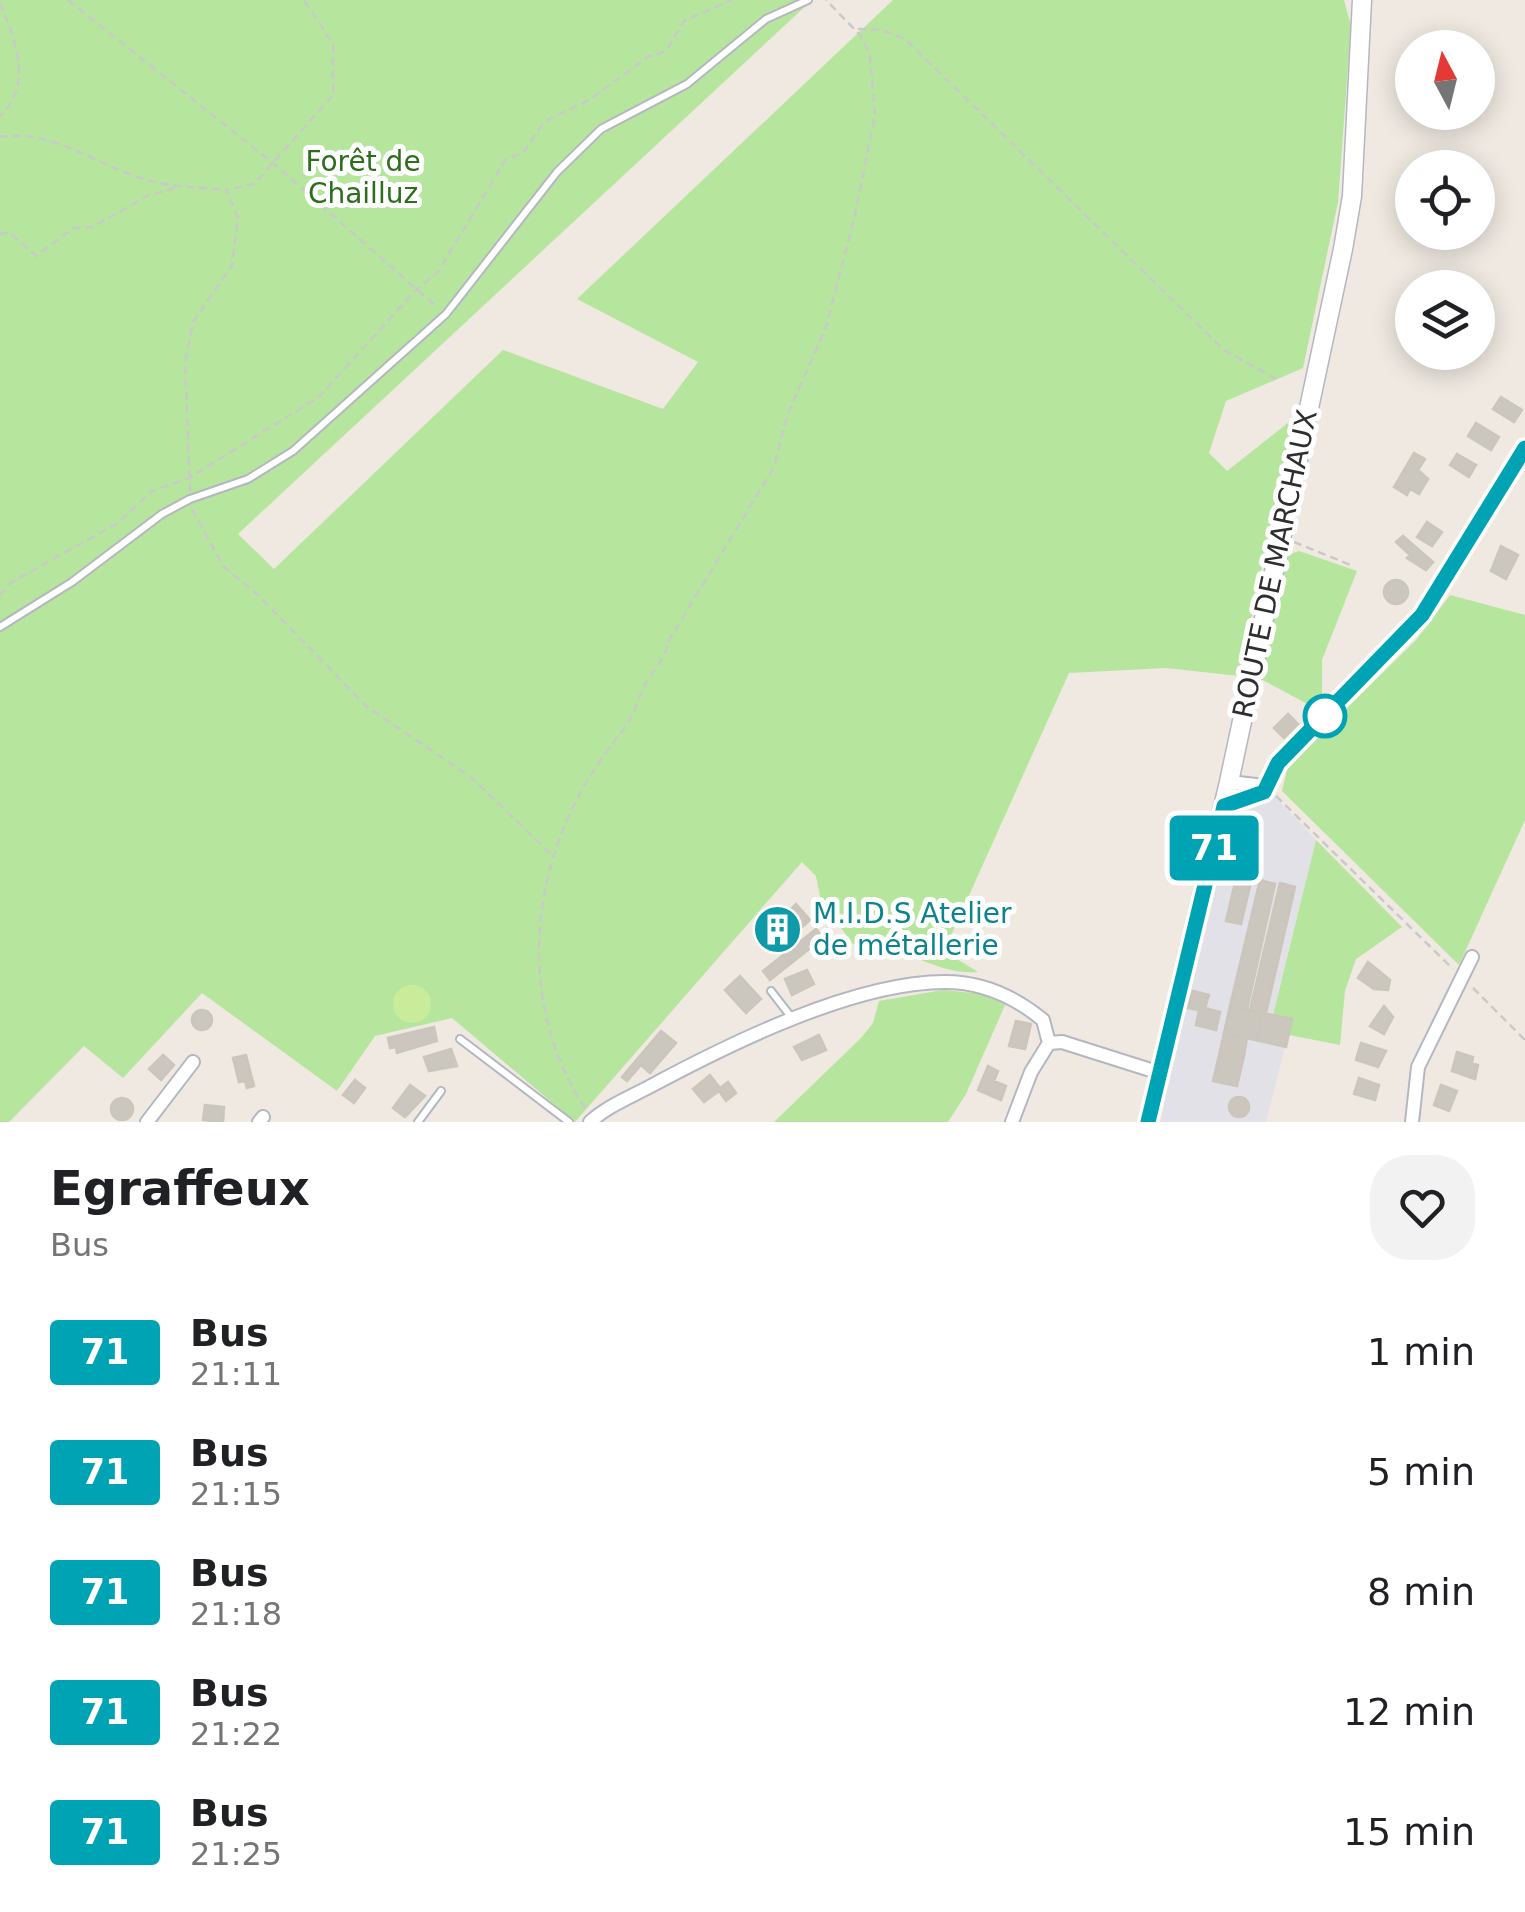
<!DOCTYPE html>
<meta charset="utf-8">
<style>
body{margin:0;font-family:"DejaVu Sans",sans-serif;background:#f2f2f2;color:#202124;height:100vh;display:flex;flex-direction:column;font-size:38px;white-space:nowrap}
*{box-sizing:border-box;margin:0}
p{font-size:32px;color:#757577}
.icon{flex:none;width:55px;height:55px;fill:none;stroke:currentColor;stroke-width:2;stroke-linecap:round;stroke-linejoin:round}
.map{position:relative;height:1122px;overflow:hidden}
.side{display:flex;flex-direction:column;background:#fff;flex:1}
.side>*{flex:none}
.badge{padding:0 20px;border-radius:8px;font-size:35px;line-height:65px}
.needle{width:65px;rotate:353deg}
.controls{position:absolute;left:1395px;top:30px;display:grid;gap:20px}
.controls a{display:grid;place-items:center;width:100px;height:100px;border-radius:50%;background:#fff;box-shadow:0 5px 25px #0003;font-size:50px}
.map>.badge{position:absolute;translate:-50% -50%;box-shadow:0 0 0 5px #fff}
.round{display:grid;place-items:center;flex:none;width:105px;height:105px;border-radius:40px;background:#f2f2f2}
.overview{display:flex;align-items:center;justify-content:space-between;height:170px;padding:0 50px}
h1{font-size:48px;font-weight:800;line-height:75px}
ul{padding:0;list-style:none}
li{display:flex;align-items:center;gap:30px;height:120px;padding:0 50px}
li div{flex:1}
li b{display:block;font-size:38px}
li em{font-style:normal}
li .badge{min-width:110px;font-weight:700;text-align:center}
.map>svg:first-child{display:block}
</style>
<div class="map">
<svg width="1525" height="1122" viewBox="0 0 1525 1122">
<rect width="100%" height="100%" fill="#efe9e1"/>
<path fill="#e3e1e8" d="M 1274,796 L 1316,840 L 1273,1014 L 1292,1019 L 1266,1122 L 1160,1122 L 1231,815 Z"/>
<path fill="#b6e59e" d="M 0,0 L 812,0 L 238,534 L 274,569 L 503,350 L 663,409 L 698,362 L 577,299 L 893,0 L 1344,0 L 1351,26 L 1338,202 L 1303,368 L 1226,401 L 1209,453 L 1227,471 L 1293,419 L 1239,676 L 1166,668 L 1069,673 L 944,951 L 978,972 C 936,976 901,942 853,944 L 821,901 L 816,876 L 802,862 L 575,1122 L 452,1018 L 375,1036 L 337,1091 L 202,993 L 123,1078 L 84,1046 L 9,1122 L 0,1122 Z
M 1299,551 L 1357,571 L 1322,660 L 1322,704 L 1317,709 L 1259,678 L 1285,556 Z
M 1450,595 L 1525,615 L 1525,820 L 1459,965 L 1282,791 L 1288,766 L 1417,639 Z
M 1316,840 L 1402,927 L 1356,959 L 1345,991 L 1340,1045 L 1289,1035 L 1292,1019 L 1273,1015 Z
M 943,990 L 984,994 L 1005,1005 L 966,1094 L 948,1122 L 774,1122 L 861,1038 L 873,1023 L 879,1001 Z"/>
<path fill="#c9ec9a" d="M393 1004a19 19 0 1 1 38 0a19 19 0 1 1-38 0Z"/>
<path fill="#cbc7bf" stroke="#cbc5ba" stroke-width="2.5" d="M 1501,397 L 1522,410 L 1514,422 L 1493,409 Z
M 1476,423 L 1499,437 L 1491,450 L 1468,436 Z
M 1414,453 L 1425,459 L 1418,470 L 1428,479 L 1419,494 L 1410,489 L 1407,495 L 1394,487 Z
M 1457,454 L 1476,465 L 1469,477 L 1450,465 Z
M 1427,522 L 1442,532 L 1432,546 L 1417,537 Z
M 1403,536 L 1433,562 L 1426,570 L 1407,558 L 1410,555 L 1396,542 Z
M 1501,546 L 1518,555 L 1506,579 L 1491,571 Z
M1384 592a12 12 0 1 1 24 0a12 12 0 1 1-24 0Z
M 1288,714 L 1298,724 L 1284,738 L 1274,728 Z
M 1243,849 L 1258,852 L 1241,924 L 1226,921 Z
M 1260,880 L 1275,884 L 1247,1009 L 1230,1006 Z
M 1280,883 L 1295,887 L 1266,1013 L 1250,1010 Z
M 796,904 L 810,920 L 801,928 L 787,913 Z
M 778,907 L 799,930 L 778,950 L 757,928 Z
M 816,929 L 823,938 L 770,980 L 763,971 Z
M 1368,962 L 1390,980 L 1388,990 L 1374,989 L 1358,978 Z
M 807,970 L 814,984 L 792,995 L 785,979 Z
M 740,976 L 761,999 L 746,1013 L 725,990 Z
M 1193,991 L 1209,995 L 1205,1008 L 1220,1012 L 1216,1030 L 1196,1025 L 1199,1010 L 1187,1008 Z
M 1230,1006 L 1263,1013 L 1256,1040 L 1224,1033 Z
M 1384,1006 L 1393,1017 L 1384,1034 L 1370,1026 Z
M192 1020a10 10 0 1 1 20 0a10 10 0 1 1-20 0Z
M 1263,1013 L 1292,1019 L 1286,1047 L 1256,1040 Z
M 1016,1021 L 1031,1024 L 1025,1049 L 1009,1046 Z
M 434,1027 L 437,1041 L 397,1053 L 396,1047 L 390,1048 L 388,1038 Z
M 661,1031 L 676,1043 L 650,1073 L 641,1065 L 627,1081 L 622,1077 Z
M 1224,1033 L 1247,1038 L 1244,1056 L 1220,1051 Z
M 819,1035 L 826,1050 L 802,1060 L 794,1047 Z
M 1361,1043 L 1386,1051 L 1378,1067 L 1356,1060 Z
M 451,1049 L 457,1066 L 429,1071 L 424,1057 Z
M 1220,1051 L 1244,1056 L 1237,1086 L 1213,1081 Z
M 1457,1052 L 1473,1057 L 1472,1063 L 1478,1065 L 1475,1079 L 1452,1071 Z
M 163,1055 L 174,1065 L 161,1080 L 149,1069 Z
M 246,1055 L 254,1086 L 247,1088 L 245,1081 L 239,1082 L 233,1058 Z
M 988,1066 L 998,1071 L 994,1081 L 1006,1086 L 1001,1100 L 978,1090 Z
M 710,1075 L 720,1088 L 728,1082 L 736,1093 L 726,1101 L 719,1091 L 704,1102 L 693,1089 Z
M 1359,1078 L 1379,1085 L 1375,1100 L 1354,1094 Z
M 355,1080 L 365,1088 L 354,1103 L 343,1095 Z
M 410,1085 L 425,1096 L 405,1117 L 393,1108 Z
M 1441,1085 L 1457,1091 L 1449,1111 L 1434,1105 Z
M1229 1107a10 10 0 1 1 20 0a10 10 0 1 1-20 0Z
M111 1109a11 11 0 1 1 22 0a11 11 0 1 1-22 0Z
M 205,1105 L 224,1107 L 223,1122 L 203,1120 Z"/>
<g fill="none" stroke-linecap="round" stroke-linejoin="round">
<defs>
<path id="service" d="M 0,627 L 72,582 L 162,514 L 190,499 L 248,479 L 293,451 L 446,314 L 557,172 L 601,129 L 687,84 L 766,19 L 808,0
M 771,991 L 792,1018
M 460,1039 L 569,1122
M 418,1122 L 441,1091"/>
<path id="minor" d="M 1229,782 L 1265,786
M 1224,805 L 1264,792 L 1278,763 L 1422,615 L 1525,448
M 147,1122 L 193,1062
M 259,1122 L 263,1117
M 590,1122 C 606,1107 630,1097 649,1087 C 729,1044 854,982 945,982 C 983,982 1015,997 1043,1020 L 1049,1043
M 1012,1122 L 1031,1072 L 1049,1043 L 1062,1042 L 1160,1073
M 1412,1122 L 1418,1067 L 1472,957"/>
<path id="secondary" d="M 1148,1122 L 1229,782 L 1343,249 L 1352,196 L 1362,0"/>
</defs>
<use href="#service" stroke="#b4b7c1" stroke-width="10"/>
<use href="#minor" stroke="#b4b7c1" stroke-width="16"/>
<use href="#secondary" stroke="#b4b7c1" stroke-width="21"/>
<path stroke="#c9c9c9" stroke-width="2.5" stroke-dasharray="8 5" stroke-linecap="butt" d="M 68,0 L 274,164 L 437,307
M 0,3 C 15,40 34,84 0,116
M 858,29 L 882,30 L 905,39 L 1224,350 L 1276,379
M 0,137 C 50,128 99,166 147,180 C 173,187 197,187 223,190
M 0,234 L 9,232 L 36,256 L 73,228 L 93,227 L 147,196 L 175,188
M 190,491 L 185,364 L 193,322 L 232,265 L 238,218 L 226,190 L 254,184 L 333,95 L 333,44 L 304,0
M 192,509 L 223,566 L 258,595 L 366,706 L 472,778 L 553,856
M 1294,542 L 1353,566
M 0,595 L 10,583 L 118,523 L 152,491 L 189,478 L 319,397 L 415,291 L 438,272 L 506,159 L 523,153 L 545,121 L 589,100 L 648,57 L 666,51 L 684,21 L 732,0
M 1276,796 L 1453,969
M 1473,988 L 1525,1040
M 585,1108 C 515,1002 529,863 600,761 C 609,748 619,736 628,723 C 636,710 639,695 647,681 C 656,666 665,660 668,642 L 774,467 L 787,416 L 826,327 L 854,219 L 875,115 L 870,56 L 860,35 L 826,0"/>
<use href="#service" stroke="#fff" stroke-width="6"/>
<use href="#minor" stroke="#fff" stroke-width="12"/>
<use href="#secondary" stroke="#fff" stroke-width="18"/>
</g>
<g fill="none" stroke-linecap="round" stroke-linejoin="round">
<defs>
<path id="line" d="M 1148,1122 L 1224,806 L 1264,792 L 1278,763 L 1422,615 L 1525,448"/>
</defs>
<use href="#line" stroke="#fff" stroke-width="22"/>
<use href="#line" stroke="#00a3b4" stroke-width="15"/>
</g>
<defs>
<symbol id="building-disc" viewBox="-11 -11 22 22"><circle r="9.5" fill="#0f9aa8" stroke="#fff"/><path d="M-4-6H4V6H1V3H-1V6H-4ZM-2.5-4.3h1.7v1.8h-1.7ZM.8-4.3h1.7v1.8H.8ZM-2.5-1h1.7V.8h-1.7ZM.8-1h1.7V.8H.8Z" fill="#fff"/></symbol>
</defs>
<g fill-rule="evenodd">
<use href="#building-disc" x="750" y="902" width="55" height="55"/>
</g>
<circle fill="#fff" stroke="#00a3b4" stroke-width="5" cx="1325" cy="716" r="20"/>
<g text-anchor="middle" dominant-baseline="central" stroke-width="10" stroke-linejoin="round" paint-order="stroke">
<g font-size="28" fill="#2c6e1b" stroke="#fff">
<text x="363" y="161">Forêt de<tspan x="363" dy="32">Chailluz</tspan></text>
</g>
<g font-size="28" fill="#2e2e2e" stroke="#fff">
<text transform="translate(1275 564) rotate(-78)">ROUTE DE MARCHAUX</text>
</g>
<g font-size="28" fill="#0d838f" stroke="#fff" text-anchor="start">
<text x="813" y="913">M.I.D.S Atelier<tspan x="813" dy="32">de métallerie</tspan></text>
</g>
</g>
</svg>
<div class="controls">
<a><svg class="needle" viewBox="-14 -14 28 28"><path d="M0-13l5 13h-10z" fill="#e53935"/><path d="M0 13l5-13h-10z" fill="#757577"/></svg></a>
<a><svg class="icon" aria-label="locate" viewBox="0 0 24 24"><circle cx="12" cy="12" r="6"/><path d="M12 2v4M12 18v4M2 12h4M18 12h4"/></svg></a>
<a><svg class="icon" aria-label="layers" viewBox="0 0 24 24"><path d="M12 4l9 5-9 5-9-5zM3 14l9 5 9-5"/></svg></a>
</div>
<b class="badge" style="left:1214px;top:848px;background:#00a3b4;color:#fff">71</b>
</div>
<section class="side">
<div class="overview"><div><h1>Egraffeux</h1><p>Bus</p></div><a class="round"><svg class="icon" aria-label="heart" viewBox="0 0 24 24"><path d="M12 20l-8-8c-3-5 5-10 8-4 3-6 11-1 8 4z"/></svg></a></div>
<ul>
<li><span class="badge" style="background:#00a3b4;color:#fff">71</span><div><b>Bus</b><p>21:11</p></div><em>1 min</em></li>
<li><span class="badge" style="background:#00a3b4;color:#fff">71</span><div><b>Bus</b><p>21:15</p></div><em>5 min</em></li>
<li><span class="badge" style="background:#00a3b4;color:#fff">71</span><div><b>Bus</b><p>21:18</p></div><em>8 min</em></li>
<li><span class="badge" style="background:#00a3b4;color:#fff">71</span><div><b>Bus</b><p>21:22</p></div><em>12 min</em></li>
<li><span class="badge" style="background:#00a3b4;color:#fff">71</span><div><b>Bus</b><p>21:25</p></div><em>15 min</em></li>
</ul>
</section>
